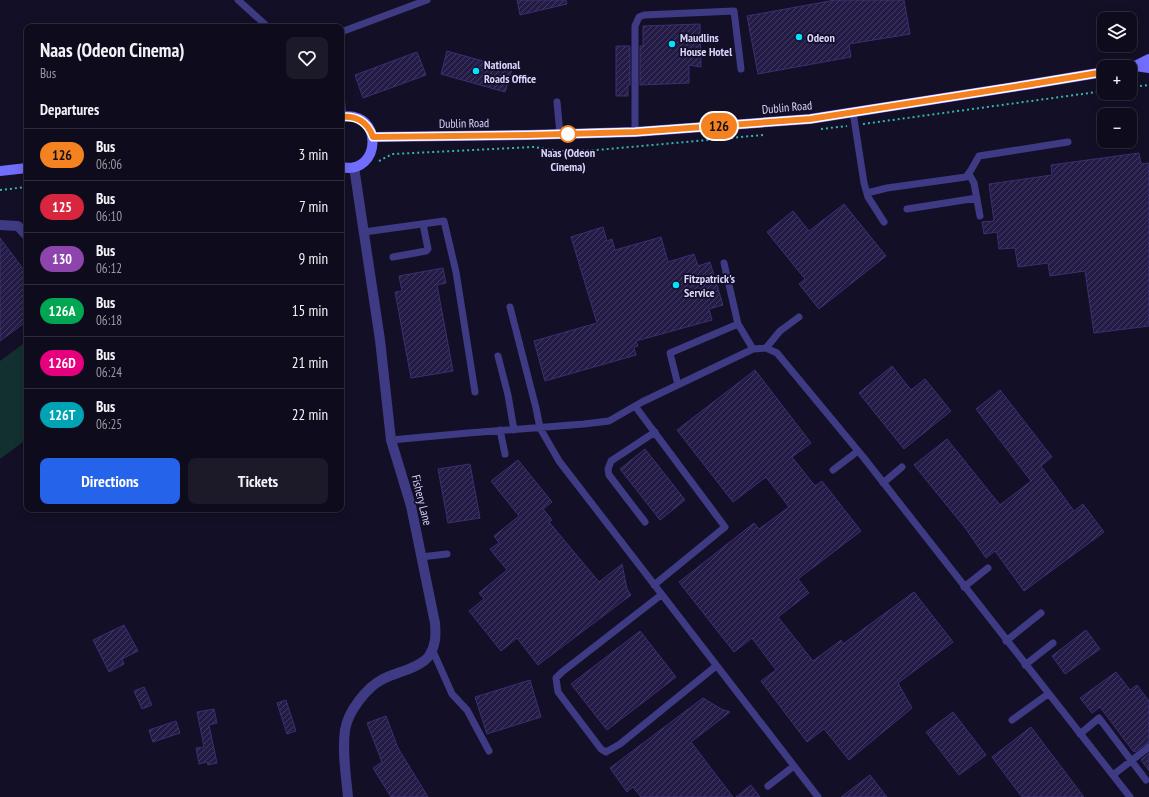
<!DOCTYPE html>
<meta charset="utf-8">
<style>
body{margin:0;font-family:"PT Sans Narrow",sans-serif;background:#1c1929;color:#f1f3f6;height:100vh;display:flex;flex-direction:column;font-size:15px;white-space:nowrap}
*{box-sizing:border-box;margin:0}
p{font-size:13px;color:#9b9ba3}
.icon{flex:none;width:22px;height:22px;fill:none;stroke:currentColor;stroke-width:2;stroke-linecap:round;stroke-linejoin:round}
.map{position:relative;flex:1;overflow:hidden}
.panel{position:absolute;left:24px;top:24px;width:320px;height:488px;display:flex;flex-direction:column;background:#0e0b1c;border-radius:8px;box-shadow:0 2px 10px #0003,0 0 0 1px #2e2b3b}
.panel>*{flex:none}
.badge{padding:0 8px;border-radius:13px;font-size:14px;line-height:26px}
.tools{position:absolute;left:1097px;top:12px;display:grid;gap:8px}
.tools a{display:grid;place-items:center;width:40px;height:40px;border-radius:8px;background:#0e0b1c;box-shadow:0 2px 10px #0003,0 0 0 1px #2e2b3b;font-size:20px}
.map>.badge{position:absolute;translate:-50% -50%;box-shadow:0 0 0 2px #fff}
h2{padding:0 16px;font-size:15px;line-height:36px}
.round{display:grid;place-items:center;flex:none;width:42px;height:42px;border-radius:8px;background:#1c1929}
.summary{display:flex;align-items:center;justify-content:space-between;height:68px;padding:0 16px}
h1{font-size:19px;font-weight:700;line-height:30px}
.action{display:flex;gap:8px;margin-top:auto;padding:8px 16px}
.action a{flex:1;height:46px;border-radius:8px;background:#2563eb;color:#fff;font-size:16px;font-weight:700;line-height:46px;text-align:center}
.action a+a{background:#1c1929;color:#f1f3f6}
ul{padding:0;list-style:none}
li{display:flex;align-items:center;gap:12px;height:52px;padding:0 16px;border-top:1px solid #2e2b3b}
li div{flex:1}
li b{display:block;font-size:15px}
li em{font-style:normal}
li .badge{min-width:44px;font-weight:700;text-align:center}
.map>svg:first-child{display:block}
</style>
<div class="map">
<svg width="1149" height="797" viewBox="0 0 1149 797">
<defs>
<pattern id="building-hatch" width="6" height="6" patternUnits="userSpaceOnUse"><rect width="6" height="6" fill="#241c46"/><path d="M-1 1l2-2M0 6l6-6M5 7l2-2" fill="none" stroke="#433c62"/></pattern>
</defs>
<rect width="100%" height="100%" fill="#130f26"/>
<path fill="#12302f" d="M 27,341 L 27,439 L 0,459 L 0,361 Z"/>
<path fill="url(#building-hatch)" stroke="#3c2e72" d="M 517,0 L 566,0 L 567,4 L 520,15 Z
M 835,0 L 904,0 L 910,34 L 849,44 L 851,57 L 758,74 L 747,16 Z
M 700,24 L 701,67 L 689,65 L 689,83 L 640,85 L 640,46 L 643,46 L 643,26 Z
M 616,46 L 630,46 L 630,85 L 628,85 L 628,96 L 616,96 Z
M 447,51 L 512,69 L 505,92 L 441,74 Z
M 417,52 L 426,75 L 363,98 L 355,75 Z
M 1139,153 L 1141,164 L 1149,163 L 1149,326 L 1094,333 L 1085,271 L 1050,276 L 1048,263 L 1018,267 L 1015,248 L 999,249 L 997,232 L 984,234 L 982,222 L 994,221 L 989,184 L 1052,175 L 1051,165 Z
M 844,204 L 886,256 L 819,309 L 799,284 L 805,279 L 767,232 L 793,211 L 809,231 Z
M 603,227 L 607,241 L 612,239 L 615,250 L 661,237 L 668,262 L 694,254 L 698,266 L 710,262 L 723,305 L 709,309 L 712,320 L 636,341 L 638,346 L 634,347 L 636,355 L 545,381 L 534,341 L 597,323 L 571,237 Z
M 0,238 L 27,274 L 27,321 L 0,341 Z
M 443,268 L 446,283 L 437,285 L 453,371 L 411,378 L 395,292 L 402,291 L 399,276 Z
M 892,366 L 911,390 L 925,379 L 951,411 L 904,449 L 859,393 Z
M 755,370 L 811,443 L 792,457 L 815,486 L 822,481 L 861,531 L 798,579 L 809,593 L 778,617 L 813,661 L 841,640 L 843,644 L 914,592 L 953,642 L 898,683 L 912,708 L 849,760 L 824,729 L 807,742 L 761,681 L 776,670 L 752,638 L 734,652 L 679,582 L 754,523 L 759,529 L 789,507 L 766,477 L 733,502 L 677,430 Z
M 1000,390 L 1052,457 L 1041,466 L 1074,511 L 1083,504 L 1104,532 L 1024,591 L 995,551 L 986,558 L 966,529 L 914,465 L 947,439 L 1000,505 L 1031,481 L 976,409 Z
M 645,449 L 685,500 L 660,520 L 620,469 Z
M 518,460 L 552,502 L 543,509 L 552,520 L 549,522 L 599,582 L 622,564 L 627,589 L 631,595 L 538,665 L 517,638 L 501,651 L 469,611 L 484,599 L 479,593 L 507,570 L 490,549 L 499,543 L 494,536 L 519,516 L 491,481 Z
M 470,464 L 480,518 L 448,523 L 438,469 Z
M 124,625 L 138,651 L 122,659 L 124,664 L 109,672 L 93,640 Z
M 1086,630 L 1100,649 L 1065,674 L 1052,656 Z
M 640,631 L 676,677 L 607,730 L 571,684 Z
M 1116,672 L 1130,690 L 1137,685 L 1149,701 L 1149,742 L 1135,752 L 1133,751 L 1100,707 L 1092,713 L 1080,698 Z
M 530,680 L 541,717 L 487,734 L 475,697 Z
M 144,687 L 152,705 L 142,709 L 134,691 Z
M 703,698 L 721,709 L 730,712 L 691,742 L 733,797 L 641,797 L 633,787 L 627,792 L 610,768 Z
M 286,700 L 296,731 L 287,734 L 277,703 Z
M 214,709 L 217,723 L 209,725 L 217,763 L 208,765 L 207,762 L 199,764 L 196,748 L 204,747 L 197,712 Z
M 953,712 L 986,755 L 959,775 L 926,732 Z
M 386,716 L 398,748 L 428,797 L 391,797 L 373,768 L 382,762 L 367,723 Z
M 176,721 L 180,733 L 153,742 L 149,730 Z
M 1031,727 L 1084,797 L 1022,797 L 992,757 Z
M 1149,753 L 1149,771 L 1141,760 Z
M 870,775 L 887,797 L 841,797 Z
M 751,785 L 760,797 L 736,797 Z"/>
<g fill="none" stroke-linecap="round" stroke-linejoin="round">
<path stroke="#31b6ae" stroke-width="2" stroke-dasharray="2 3" stroke-linecap="butt" d="M 1130,87 L 1149,85
M 863,124 L 1104,91
M 821,129 L 847,126
M 379,161 L 392,154 L 534,147 L 559,151 L 597,150 L 763,135
M 0,190 L 27,187"/>
<path stroke="#3e3b84" stroke-width="7" d="M 238,0 L 268,27
M 341,32 L 427,0
M 341,94 L 343,117
M 557,102 L 560,134
M 853,112 L 864,183 L 868,197 L 884,222
M 635,132 L 635,26 L 639,17 L 644,15 L 734,11 L 741,69
M 969,174 L 974,183 L 980,216
M 867,193 L 887,188 L 966,177 L 971,170 L 979,156 L 1068,142
M 907,209 L 977,198
M 364,232 L 444,221 L 456,272 L 475,392
M 393,257 L 426,251 L 428,249 L 423,224
M 724,263 L 738,324
M 510,307 L 536,408 L 540,428 L 559,461 L 818,797
M 766,348 L 780,331 L 799,317
M 498,356 L 508,395 L 514,430
M 678,385 L 670,353 L 738,324 L 753,349
M 635,406 L 725,527 L 654,585
M 500,430 L 505,454
M 391,440 L 468,433 L 584,424 L 609,421 L 642,402 L 753,349 L 766,348 L 777,353 L 864,458 L 1130,797
M 833,470 L 858,451
M 883,483 L 902,467
M 645,522 L 609,475 L 608,469 L 611,461 L 655,432
M 421,557 L 447,554
M 964,587 L 988,568
M 661,595 L 562,672 L 556,678 L 558,692 L 601,749 L 606,752 L 620,744 L 716,666
M 1006,641 L 1041,613
M 432,649 L 452,694 L 467,710 L 489,751
M 1025,665 L 1053,643
M 1012,720 L 1048,694
M 1080,734 L 1099,718 L 1146,780
M 1113,775 L 1149,747
M 768,786 L 794,766"/>
<path stroke="#3e3b84" stroke-width="10" d="M 0,225 L 18,226 L 27,236
M 348,797 C 346,775 342,752 345,730 C 348,711 367,687 383,679 C 396,672 420,668 429,656 C 436,645 436,635 435,623 L 411,506 L 391,440 L 380,340 L 354,167"/>
<path stroke="#716dfd" stroke-width="10" d="M 1135,66 L 1149,59
M 1130,67 L 1135,66 L 1149,68
M 341,117 C 384,109 382,176 341,167
M 373,137 L 528,135 L 635,132 L 810,119 L 1032,84 L 1104,72
M 0,171 L 27,168"/>
</g>
<g fill="none" stroke-linecap="round" stroke-linejoin="round">
<defs>
<path id="line" d="M 341,117 C 356,115 368,122 373,137 L 528,135 L 635,132 L 810,119 L 1032,84 L 1104,72"/>
</defs>
<use href="#line" stroke="#fff" stroke-width="9"/>
<use href="#line" stroke="#f58220" stroke-width="6"/>
</g>
<g fill="#03e2fc" stroke="#130f26" stroke-width="1.5">
<circle cx="799" cy="37" r="4"/>
<circle cx="672" cy="44" r="4"/>
<circle cx="476" cy="71" r="4"/>
<circle cx="676" cy="285" r="4"/>
</g>
<circle fill="#fff" stroke="#f58220" stroke-width="2" cx="568" cy="134" r="8"/>
<g text-anchor="middle" dominant-baseline="central" stroke-width="3.5" stroke-linejoin="round" paint-order="stroke">
<g font-size="12" font-weight="bold" fill="#d9d5fe" stroke="#130f26" text-anchor="start">
<text x="680" y="37">Maudlins<tspan x="680" dy="14">House Hotel</tspan></text>
<text x="807" y="37">Odeon</text>
<text x="484" y="64">National<tspan x="484" dy="14">Roads Office</tspan></text>
<text x="684" y="278">Fitzpatrick's<tspan x="684" dy="14">Service</tspan></text>
</g>
<g font-size="12" fill="#d9d5fe" stroke="#130f26">
<text transform="translate(787 107) rotate(-5)">Dublin Road</text>
<text transform="translate(464 123) rotate(-1)">Dublin Road</text>
<text transform="translate(422 500) rotate(76)">Fishery Lane</text>
</g>
<g font-size="12" font-weight="bold" fill="#d9d5fe" stroke="#130f26">
<text x="568" y="152">Naas (Odeon<tspan x="568" dy="14">Cinema)</tspan></text>
</g>
</g>
</svg>
<div class="tools">
<a><svg class="icon" aria-label="layers" viewBox="0 0 24 24"><path d="M12 4l9 5-9 5-9-5zM3 14l9 5 9-5"/></svg></a>
<a>+</a>
<a>−</a>
</div>
<b class="badge" style="left:719px;top:126px;background:#f58220;color:#111">126</b>
<section class="panel">
<div class="summary"><div><h1>Naas (Odeon Cinema)</h1><p>Bus</p></div><a class="round"><svg class="icon" aria-label="heart" viewBox="0 0 24 24"><path d="M12 20l-8-8c-3-5 5-10 8-4 3-6 11-1 8 4z"/></svg></a></div>
<h2>Departures</h2>
<ul>
<li><span class="badge" style="background:#f58220;color:#111">126</span><div><b>Bus</b><p>06:06</p></div><em>3 min</em></li>
<li><span class="badge" style="background:#d7263d;color:#fff">125</span><div><b>Bus</b><p>06:10</p></div><em>7 min</em></li>
<li><span class="badge" style="background:#8e44ad;color:#fff">130</span><div><b>Bus</b><p>06:12</p></div><em>9 min</em></li>
<li><span class="badge" style="background:#00a651;color:#fff">126A</span><div><b>Bus</b><p>06:18</p></div><em>15 min</em></li>
<li><span class="badge" style="background:#e6007e;color:#fff">126D</span><div><b>Bus</b><p>06:24</p></div><em>21 min</em></li>
<li><span class="badge" style="background:#00a3b4;color:#fff">126T</span><div><b>Bus</b><p>06:25</p></div><em>22 min</em></li>
</ul>
<div class="action"><a>Directions</a><a>Tickets</a></div>
</section>
</div>
